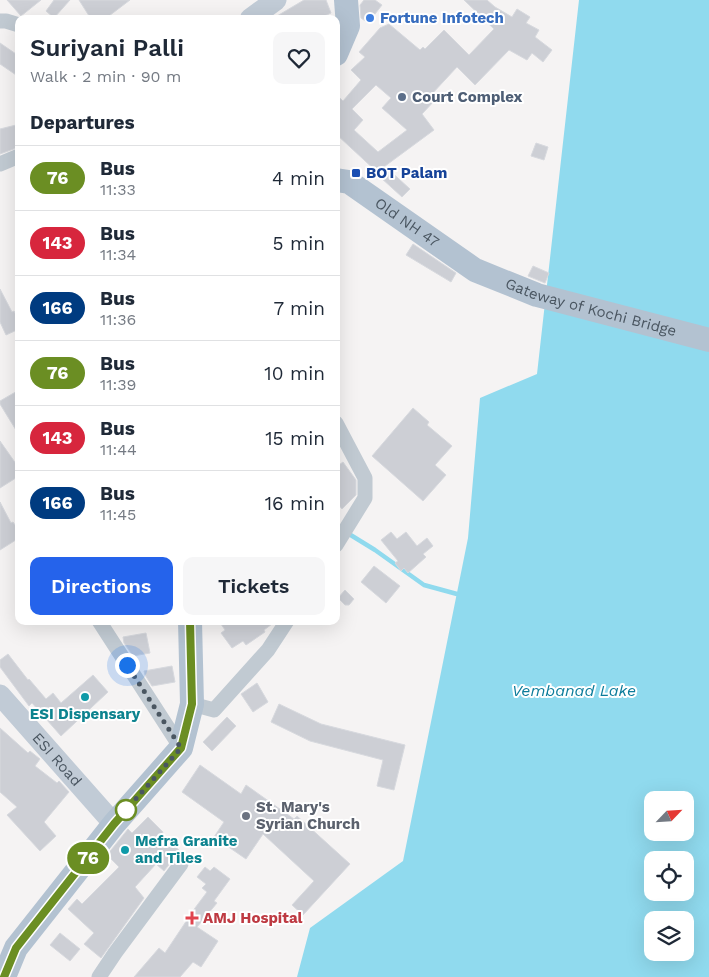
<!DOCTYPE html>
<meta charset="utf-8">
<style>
body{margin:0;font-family:"Work Sans",sans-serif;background:#f6f6f7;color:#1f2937;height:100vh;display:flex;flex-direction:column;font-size:19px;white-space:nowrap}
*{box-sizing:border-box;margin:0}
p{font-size:16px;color:#747a83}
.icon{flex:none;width:28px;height:28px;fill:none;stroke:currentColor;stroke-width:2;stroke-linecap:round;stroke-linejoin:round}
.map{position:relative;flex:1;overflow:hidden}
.details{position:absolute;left:15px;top:15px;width:325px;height:610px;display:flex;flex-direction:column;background:#fff;border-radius:10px;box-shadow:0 5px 20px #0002}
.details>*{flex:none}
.badge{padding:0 10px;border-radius:16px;font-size:18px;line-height:32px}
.needle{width:32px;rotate:65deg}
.controls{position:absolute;left:644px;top:791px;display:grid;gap:10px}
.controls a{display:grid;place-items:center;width:50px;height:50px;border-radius:10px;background:#fff;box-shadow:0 5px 20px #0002;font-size:25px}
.you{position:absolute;width:25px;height:25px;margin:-12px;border:4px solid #fff;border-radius:50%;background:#1a73e8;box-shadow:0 0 0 8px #1a73e833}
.map>.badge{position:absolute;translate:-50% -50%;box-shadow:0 0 0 2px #fff}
h2{padding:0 15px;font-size:19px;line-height:45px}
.round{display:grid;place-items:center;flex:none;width:52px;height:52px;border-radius:10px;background:#f6f6f7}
.headline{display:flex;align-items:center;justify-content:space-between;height:85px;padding:0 15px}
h1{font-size:24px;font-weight:600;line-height:38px}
.primary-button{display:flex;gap:10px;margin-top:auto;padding:10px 15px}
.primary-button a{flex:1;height:58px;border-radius:10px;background:#2563eb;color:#fff;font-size:20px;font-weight:600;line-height:58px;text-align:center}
.primary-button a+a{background:#f6f6f7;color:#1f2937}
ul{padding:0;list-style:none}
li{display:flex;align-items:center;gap:15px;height:65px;padding:0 15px;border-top:1px solid #e0e1e3}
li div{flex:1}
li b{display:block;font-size:19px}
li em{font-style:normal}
li .badge{min-width:55px;font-weight:700;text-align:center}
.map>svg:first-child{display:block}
</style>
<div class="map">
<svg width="709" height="977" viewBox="0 0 709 977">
<rect width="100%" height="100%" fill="#f5f3f3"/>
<path fill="#90daee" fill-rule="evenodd" d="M 579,0 L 709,0 L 709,977 L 297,977 L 310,928 L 403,861 L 468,538 L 480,398 L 537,374 ZM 652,800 L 685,800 L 685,832 L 652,832 ZM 652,860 L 685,860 L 685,892 L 652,892 ZM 652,920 L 685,920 L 685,952 L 652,952 Z"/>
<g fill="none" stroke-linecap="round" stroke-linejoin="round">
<path stroke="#90daee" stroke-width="4.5" d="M 336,526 L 375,550 L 424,585 L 457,594"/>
</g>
<path fill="#cdcfd5" stroke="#d7d9de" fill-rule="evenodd" d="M 7,0 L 41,0 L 21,16 Z
M 54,0 L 70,0 L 54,18 L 46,11 Z
M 79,0 L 130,0 L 105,19 L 91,19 Z
M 304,0 L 326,0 L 331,13 L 318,19 L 272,19 Z
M 364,0 L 375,0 L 382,5 L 368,23 L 361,18 L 360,5 Z
M 464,0 L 487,0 L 495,7 L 512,17 L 517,9 L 530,17 L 526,23 L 539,30 L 535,37 L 552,50 L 543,62 L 532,53 L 527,60 L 509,50 L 475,85 L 457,67 L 431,95 L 436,99 L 422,114 L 434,130 L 377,172 L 336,134 L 336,94 L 343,101 L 361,80 L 351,70 L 365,57 L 359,52 L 380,28 L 389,24 L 420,50 L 423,47 L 425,49 L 444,30 L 469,55 L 494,29 ZM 376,85 L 391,98 L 382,108 L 407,130 L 378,152 L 354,130 L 363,120 L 352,109 Z
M 0,43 L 19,56 L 19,77 L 0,64 Z
M 16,125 L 19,136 L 19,147 L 0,154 L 0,129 Z
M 536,143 L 548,147 L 544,160 L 531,156 Z
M 387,168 L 410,189 L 402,197 L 380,177 Z
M 413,244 L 456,273 L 451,282 L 406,255 Z
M 533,266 L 549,273 L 545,283 L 528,276 Z
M 0,289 L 12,312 L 14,311 L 19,321 L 19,329 L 6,335 L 0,322 Z
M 19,390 L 19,435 L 0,404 L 0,401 Z
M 413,408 L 429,422 L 427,425 L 452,446 L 435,465 L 446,475 L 423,501 L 372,456 Z
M 0,441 L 19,468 L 19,476 L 0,488 Z
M 343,462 L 356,480 L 356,495 L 342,509 L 336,502 L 336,467 Z
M 0,502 L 11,523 L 13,522 L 19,531 L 19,538 L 0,550 Z
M 391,532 L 397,539 L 406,532 L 417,546 L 427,538 L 433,546 L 423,554 L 426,557 L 408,573 L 404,568 L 401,571 L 395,563 L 398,561 L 381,540 Z
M 374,566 L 400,586 L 386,603 L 361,582 Z
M 345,590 L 354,599 L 349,605 L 345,605 L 338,598 Z
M 219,621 L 276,621 L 264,630 L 265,632 L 246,645 L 243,641 L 232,648 L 221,633 L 225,630 Z
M 146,633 L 150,653 L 133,656 L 124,643 L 123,637 Z
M 8,654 L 28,680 L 29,679 L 46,699 L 53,693 L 61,703 L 93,675 L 108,692 L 61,736 L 32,703 L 29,706 L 0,667 L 0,660 Z
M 172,666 L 175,682 L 152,686 L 145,675 L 144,671 Z
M 257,683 L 268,702 L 253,712 L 241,694 Z
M 279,704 L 321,724 L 405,745 L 394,790 L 377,786 L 383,760 L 310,741 L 271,722 Z
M 227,717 L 236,726 L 212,751 L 203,742 Z
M 0,728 L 28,753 L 30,751 L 40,759 L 35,766 L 57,783 L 59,781 L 69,792 L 44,822 L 56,836 L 40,851 L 7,815 L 17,807 L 0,792 Z
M 200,765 L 241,794 L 246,785 L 294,819 L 297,816 L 350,864 L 303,915 L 292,905 L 314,881 L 263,834 L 246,859 L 214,837 L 224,822 L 182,792 Z
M 148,817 L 163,832 L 162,834 L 184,855 L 178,855 L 174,858 L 164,871 L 156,864 L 135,887 L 144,898 L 101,958 L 84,944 L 94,933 L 68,909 L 77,899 L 82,904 L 119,867 L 107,855 L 128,829 L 132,833 Z
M 205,867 L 210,871 L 214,867 L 230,879 L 214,901 L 217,903 L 197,927 L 218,941 L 201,967 L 193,962 L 180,977 L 134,977 L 159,948 L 165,953 L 195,908 L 207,892 L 202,888 L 206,884 L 197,877 Z
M 60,933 L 80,949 L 70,961 L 50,945 Z"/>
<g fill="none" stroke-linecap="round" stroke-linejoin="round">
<path stroke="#c1cad2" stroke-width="15" d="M 0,21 L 6,21 L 19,25
M 0,164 L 19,156
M 336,423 L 365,478 L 365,498 L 336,545
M 99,621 L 181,748
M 192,704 L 214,710 L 268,650 L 287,621
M 99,977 L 115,953 L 181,864"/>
<g stroke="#c1cbd6" stroke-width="21">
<path d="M 250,19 L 276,0"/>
<path id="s1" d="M 0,695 L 114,824"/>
</g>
<g stroke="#b3c2d1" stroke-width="24">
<path d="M 336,54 L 348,26 L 346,0"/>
<path id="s2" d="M 336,180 L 349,182 L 475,270 L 537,295 L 709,340"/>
<path d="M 4,977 L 16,948 L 114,824 L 181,748 L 192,704 L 190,621"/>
</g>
</g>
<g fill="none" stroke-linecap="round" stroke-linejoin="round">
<defs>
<path id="line" d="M 4,977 L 16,948 L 114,824 L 181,748 L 192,704 L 190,621"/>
</defs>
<use href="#line" stroke="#fff" stroke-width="11"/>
<use href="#line" stroke="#6b8e23" stroke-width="8"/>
<path stroke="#4a5661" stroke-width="5" stroke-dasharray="0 9" d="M 126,810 L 125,811 L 181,748 L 127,665"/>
</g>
<circle fill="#3f7fe0" stroke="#fff" stroke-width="2" cx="370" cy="18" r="5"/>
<circle fill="#5c6f8a" stroke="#fff" stroke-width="2" cx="402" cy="97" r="5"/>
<rect fill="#1a4fb4" stroke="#fff" stroke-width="2" x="351" y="168" width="10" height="10" rx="2.5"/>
<g fill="#0f9aa8" stroke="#fff" stroke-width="2">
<circle cx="85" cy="697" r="5"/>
<circle cx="125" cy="850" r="5"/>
</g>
<circle fill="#fff" stroke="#6b8e23" stroke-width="2.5" cx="126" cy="810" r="10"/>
<circle fill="#6b7280" stroke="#fff" stroke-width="2" cx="246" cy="816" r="5"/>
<path fill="#e0444e" stroke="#fff" stroke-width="2" d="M189.5 910.5h5v5h5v5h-5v5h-5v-5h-5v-5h5z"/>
<g text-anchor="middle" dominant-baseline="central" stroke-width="4" stroke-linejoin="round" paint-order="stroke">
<g font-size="15" font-weight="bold" fill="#366cbe" stroke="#fff" text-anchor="start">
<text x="380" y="18">Fortune Infotech</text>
</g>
<g font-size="15" font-weight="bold" fill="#4e5e75" stroke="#fff" text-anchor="start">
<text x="412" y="97">Court Complex</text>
</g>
<g font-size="15" font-weight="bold" fill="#164399" stroke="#fff" text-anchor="start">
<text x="366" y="173">BOT Palam</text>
</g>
<g font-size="15" fill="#4a5661" stroke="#fff">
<text stroke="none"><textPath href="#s2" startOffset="84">Old NH 47</textPath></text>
<text stroke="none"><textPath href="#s2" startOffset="289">Gateway of Kochi Bridge</textPath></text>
<text stroke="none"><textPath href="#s1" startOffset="86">ESI Road</textPath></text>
</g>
<g font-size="15" font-weight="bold" fill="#0d838f" stroke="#fff">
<text x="85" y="714">ESI Dispensary</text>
<text x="135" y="841" text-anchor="start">Mefra Granite<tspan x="135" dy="17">and Tiles</tspan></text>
</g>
<g font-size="15" font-weight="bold" fill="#5b616d" stroke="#fff" text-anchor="start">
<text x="256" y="807">St. Mary's<tspan x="256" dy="17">Syrian Church</tspan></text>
</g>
<g font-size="15" font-weight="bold" fill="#be3a42" stroke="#fff" text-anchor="start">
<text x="203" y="918">AMJ Hospital</text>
</g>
<g font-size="16" font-style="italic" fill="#0c7c9b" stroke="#fff">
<text x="574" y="690">Vembanad Lake</text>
</g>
</g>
</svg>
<div class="controls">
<a><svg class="needle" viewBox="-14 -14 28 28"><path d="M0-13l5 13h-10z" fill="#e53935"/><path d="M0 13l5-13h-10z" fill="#747a83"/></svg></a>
<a><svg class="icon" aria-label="locate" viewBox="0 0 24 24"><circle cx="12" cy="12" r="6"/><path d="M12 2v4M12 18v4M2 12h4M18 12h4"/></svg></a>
<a><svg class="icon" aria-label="layers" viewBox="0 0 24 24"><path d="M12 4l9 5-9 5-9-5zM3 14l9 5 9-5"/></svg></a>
</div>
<div class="you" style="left:127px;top:665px"></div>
<b class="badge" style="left:88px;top:858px;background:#6b8e23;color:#fff">76</b>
<section class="details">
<div class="headline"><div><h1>Suriyani Palli</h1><p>Walk · 2 min · 90 m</p></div><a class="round"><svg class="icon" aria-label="heart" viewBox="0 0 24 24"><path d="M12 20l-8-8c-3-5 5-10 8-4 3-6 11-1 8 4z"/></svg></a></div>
<h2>Departures</h2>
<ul>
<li><span class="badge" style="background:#6b8e23;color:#fff">76</span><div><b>Bus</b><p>11:33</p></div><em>4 min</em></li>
<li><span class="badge" style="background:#d7263d;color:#fff">143</span><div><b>Bus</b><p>11:34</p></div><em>5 min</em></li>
<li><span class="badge" style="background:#003b80;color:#fff">166</span><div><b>Bus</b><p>11:36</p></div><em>7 min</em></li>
<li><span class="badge" style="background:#6b8e23;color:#fff">76</span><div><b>Bus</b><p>11:39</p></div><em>10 min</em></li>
<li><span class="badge" style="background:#d7263d;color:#fff">143</span><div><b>Bus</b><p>11:44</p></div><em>15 min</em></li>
<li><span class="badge" style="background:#003b80;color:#fff">166</span><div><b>Bus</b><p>11:45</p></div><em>16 min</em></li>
</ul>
<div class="primary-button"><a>Directions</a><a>Tickets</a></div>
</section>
</div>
